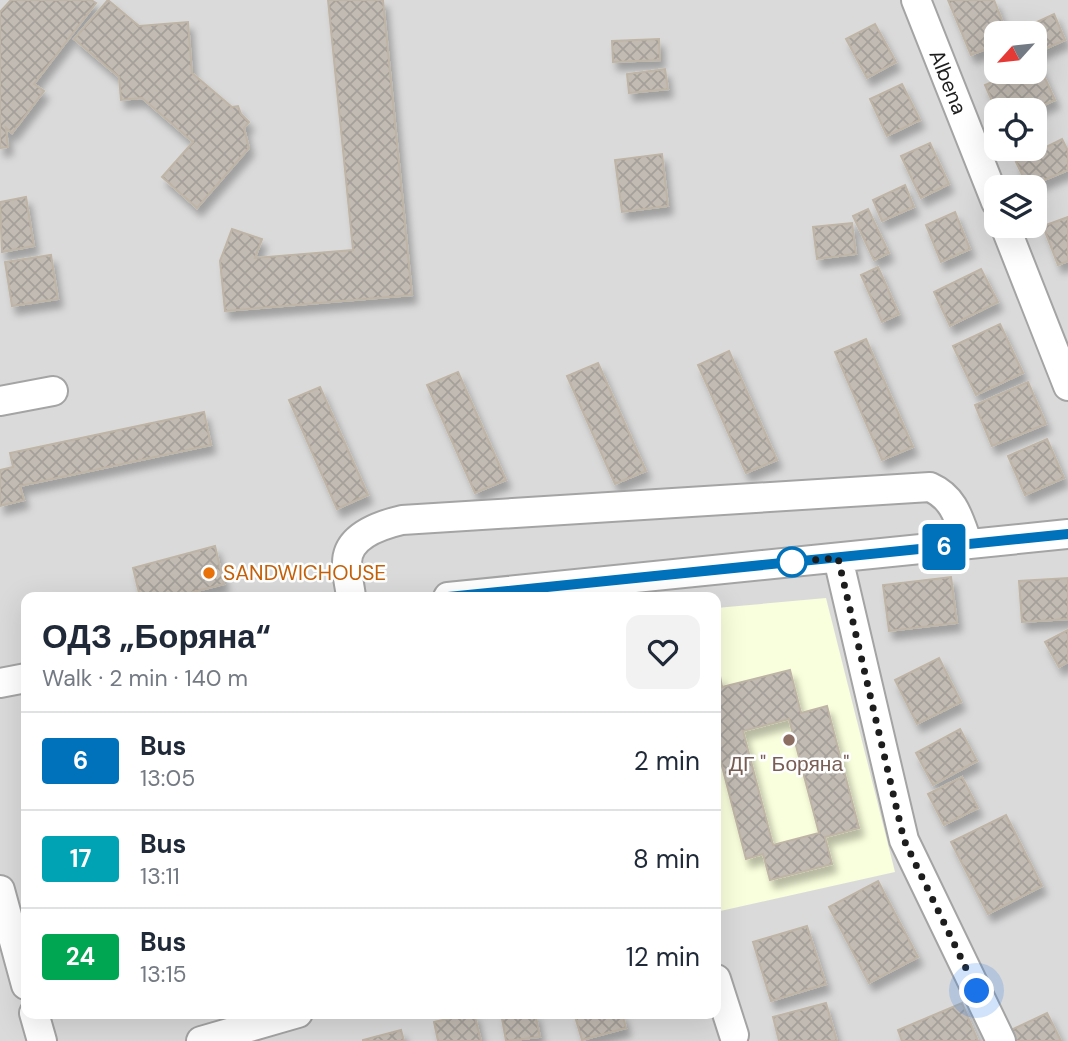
<!DOCTYPE html>
<meta charset="utf-8">
<style>
body{margin:0;font-family:"DM Sans",sans-serif;background:#f2f2f3;color:#1f2937;height:100vh;display:flex;flex-direction:column;font-size:26px;white-space:nowrap}
*{box-sizing:border-box;margin:0}
p{font-size:23px;color:#747a83}
.icon{flex:none;width:38px;height:38px;fill:none;stroke:currentColor;stroke-width:2;stroke-linecap:round;stroke-linejoin:round}
.map{position:relative;flex:1;overflow:hidden}
.details{position:absolute;left:21px;top:592px;width:700px;height:427px;display:flex;flex-direction:column;background:#fff;border-radius:14px;box-shadow:0 7px 28px #0002}
.details>*{flex:none}
.badge{padding:0 14px;border-radius:5px;font-size:24px;line-height:46px}
.needle{width:46px;rotate:243deg}
.fabs{position:absolute;left:984px;top:21px;display:grid;gap:14px}
.fabs a{display:grid;place-items:center;width:63px;height:63px;border-radius:14px;background:#fff;box-shadow:0 7px 28px #0002;font-size:35px}
.you{position:absolute;width:35px;height:35px;margin:-18px;border:5px solid #fff;border-radius:50%;background:#1a73e8;box-shadow:0 0 0 10px #1a73e833}
.map>.badge{position:absolute;translate:-50% -50%;box-shadow:0 0 0 4px #fff}
.round{display:grid;place-items:center;flex:none;width:74px;height:74px;border-radius:14px;background:#f2f2f3}
.overview{display:flex;align-items:center;justify-content:space-between;height:119px;padding:0 21px}
h1{font-size:33px;font-weight:700;line-height:52px}
ul{padding:0;list-style:none}
li{display:flex;align-items:center;gap:21px;height:98px;padding:0 21px;border-top:2px solid #e0e1e3}
li div{flex:1}
li b{display:block;font-size:26px}
li em{font-style:normal}
li .badge{min-width:77px;font-weight:700;text-align:center}
.map>svg:first-child{display:block}
</style>
<div class="map">
<svg width="1068" height="1041" viewBox="0 0 1068 1041">
<defs>
<pattern id="building-cross-hatch" width="8" height="8" patternUnits="userSpaceOnUse" patternTransform="scale(1.75)"><rect width="8" height="8" fill="#c2bbb3"/><path d="M0 0l8 8M0 8l8-8" fill="none" stroke="#a6a09a"/></pattern>
<filter id="shadow"><feDropShadow dx="4.5" dy="8" stdDeviation="3.5" flood-color="#0004"/></filter>
</defs>
<rect width="100%" height="100%" fill="#eeece3"/>
<path fill="#dbdada" fill-rule="evenodd" d="M 0,0 L 1068,0 L 1068,1041 L 0,1041 ZM 996,33 L 1034,33 L 1034,72 L 996,72 ZM 996,110 L 1034,110 L 1034,149 L 996,149 ZM 996,187 L 1034,187 L 1034,226 L 996,226 ZM 26,597 L 716,597 L 716,1013 L 26,1013 Z"/>
<path fill="#f9fedc" d="M 826,598 L 895,872 L 716,912 L 716,608 Z"/>
<path fill="url(#building-cross-hatch)" stroke="#bfb5a6" stroke-width="2" fill-rule="evenodd" filter="url(#shadow)" d="M 11,0 L 91,0 L 96,3 L 34,84 L 44,91 L 12,133 L 6,128 L 8,147 L 0,148 L 0,12 Z
M 108,0 L 139,26 L 188,22 L 192,73 L 232,107 L 238,106 L 241,114 L 249,122 L 244,128 L 249,148 L 197,208 L 162,177 L 193,142 L 142,98 L 121,100 L 119,77 L 74,39 Z
M 328,0 L 383,0 L 412,295 L 225,311 L 220,261 L 232,229 L 262,239 L 255,258 L 353,250 Z
M 948,0 L 994,0 L 1007,33 L 996,33 L 996,45 L 971,55 Z
M 1054,14 L 1065,40 L 1036,53 L 1034,33 L 1027,33 L 1024,28 Z
M 875,24 L 896,62 L 867,78 L 846,39 Z
M 659,39 L 660,60 L 613,62 L 612,41 Z
M 1037,61 L 1055,100 L 1033,110 L 996,110 L 985,85 L 1015,72 L 1034,72 L 1034,63 Z
M 665,69 L 668,89 L 629,93 L 627,74 Z
M 902,84 L 920,120 L 887,136 L 870,99 Z
M 1062,139 L 1068,151 L 1068,170 L 1028,187 L 1016,162 Z
M 930,143 L 949,184 L 921,198 L 901,156 Z
M 662,154 L 668,206 L 622,212 L 615,160 Z
M 905,185 L 914,207 L 882,221 L 873,200 Z
M 26,197 L 34,246 L 2,252 L 0,202 Z
M 868,209 L 889,253 L 874,260 L 853,216 Z
M 955,212 L 970,249 L 941,262 L 926,225 Z
M 1068,217 L 1068,261 L 1058,265 L 1043,226 Z
M 852,223 L 856,254 L 817,259 L 813,227 Z
M 51,255 L 58,299 L 12,306 L 5,262 Z
M 878,267 L 899,314 L 882,322 L 861,275 Z
M 981,269 L 998,302 L 950,326 L 934,292 Z
M 1000,324 L 1023,373 L 976,395 L 953,346 Z
M 866,339 L 913,447 L 882,460 L 835,352 Z
M 729,351 L 777,460 L 746,473 L 698,365 Z
M 598,363 L 646,471 L 615,484 L 567,376 Z
M 458,372 L 506,480 L 475,493 L 427,385 Z
M 1028,382 L 1046,424 L 992,446 L 975,405 Z
M 320,387 L 368,495 L 337,509 L 289,400 Z
M 204,412 L 211,445 L 20,486 L 24,500 L 0,506 L 0,470 L 13,467 L 10,453 Z
M 1047,439 L 1064,478 L 1025,495 L 1008,456 Z
M 215,546 L 224,584 L 174,597 L 140,597 L 133,568 Z
M 951,577 L 957,623 L 889,631 L 883,585 Z
M 1068,578 L 1068,619 L 1022,622 L 1019,581 Z
M 1068,630 L 1068,662 L 1059,667 L 1045,642 Z
M 939,658 L 961,702 L 917,724 L 895,680 Z
M 790,670 L 801,713 L 827,706 L 859,828 L 825,837 L 832,864 L 770,880 L 763,854 L 746,859 L 716,743 L 716,677 L 720,676 L 722,687 ZM 789,719 L 819,833 L 773,845 L 743,731 Z
M 960,729 L 977,761 L 933,785 L 916,753 Z
M 962,777 L 978,808 L 944,825 L 928,794 Z
M 1006,815 L 1042,886 L 988,914 L 951,842 Z
M 878,881 L 918,957 L 869,983 L 829,907 Z
M 807,926 L 826,984 L 771,1001 L 753,942 Z
M 826,1003 L 837,1041 L 779,1041 L 773,1017 Z
M 962,1003 L 978,1041 L 902,1041 L 898,1030 Z
M 474,1013 L 481,1041 L 438,1041 L 434,1022 Z
M 501,1013 L 535,1013 L 540,1037 L 506,1041 Z
M 574,1013 L 622,1013 L 626,1028 L 582,1040 Z
M 1047,1013 L 1061,1041 L 1012,1041 L 1007,1032 Z
M 401,1030 L 404,1041 L 363,1041 L 363,1040 Z"/>
<g fill="none" stroke-linecap="round" stroke-linejoin="round">
<defs>
<path id="minor" d="M 916,0 L 996,202
M 1005,226 L 1068,386
M 0,401 L 53,391
M 838,558 L 904,840 L 1001,1041
M 351,597 C 350,586 346,573 347,563 C 347,536 381,525 402,520 L 930,487 C 955,498 959,520 968,544
M 448,597 L 1068,534
M 0,683 L 26,678
M 0,890 L 26,985
M 716,979 L 734,1035
M 34,1013 L 42,1041
M 201,1041 L 298,1013"/>
</defs>
<use href="#minor" stroke="#a4a4a4" stroke-width="32"/>
<use href="#minor" stroke="#fff" stroke-width="28"/>
</g>
<g fill="none" stroke-linecap="round" stroke-linejoin="round">
<defs>
<path id="line" d="M 448,597 L 1068,534"/>
</defs>
<use href="#line" stroke="#fff" stroke-width="16"/>
<use href="#line" stroke="#0072bc" stroke-width="10"/>
<path stroke="#1d1d1d" stroke-width="7" stroke-dasharray="0 12.6" d="M 792,562 L 785,562 L 838,558 L 904,840 L 977,991"/>
</g>
<circle fill="#fff" stroke="#0072bc" stroke-width="3.5" cx="792" cy="562" r="14"/>
<circle fill="#e8710a" stroke="#fff" stroke-width="2.5" cx="209" cy="573" r="7"/>
<circle fill="#8d6e63" stroke="#fff" stroke-width="2.5" cx="789" cy="740" r="7"/>
<g text-anchor="middle" dominant-baseline="central" stroke-width="5" stroke-linejoin="round" paint-order="stroke">
<g font-size="21" fill="#1d1d1d" stroke="#fff">
<text transform="translate(948 82) rotate(68)">Albena</text>
</g>
<g font-size="21" fill="#c56008" stroke="#fff" text-anchor="start">
<text x="223" y="573">SANDWICHOUSE</text>
</g>
<g font-size="21" fill="#785e54" stroke="#fff">
<text x="789" y="764">ДГ " Боряна"</text>
</g>
</g>
</svg>
<div class="fabs">
<a><svg class="needle" viewBox="-14 -14 28 28"><path d="M0-13l5 13h-10z" fill="#e53935"/><path d="M0 13l5-13h-10z" fill="#747a83"/></svg></a>
<a><svg class="icon" aria-label="locate" viewBox="0 0 24 24"><circle cx="12" cy="12" r="6"/><path d="M12 2v4M12 18v4M2 12h4M18 12h4"/></svg></a>
<a><svg class="icon" aria-label="layers" viewBox="0 0 24 24"><path d="M12 4l9 5-9 5-9-5zM3 14l9 5 9-5"/></svg></a>
</div>
<div class="you" style="left:977px;top:991px"></div>
<b class="badge" style="left:944px;top:547px;background:#0072bc;color:#fff">6</b>
<section class="details">
<div class="overview"><div><h1>ОДЗ „Боряна“</h1><p>Walk · 2 min · 140 m</p></div><a class="round"><svg class="icon" aria-label="heart" viewBox="0 0 24 24"><path d="M12 20l-8-8c-3-5 5-10 8-4 3-6 11-1 8 4z"/></svg></a></div>
<ul>
<li><span class="badge" style="background:#0072bc;color:#fff">6</span><div><b>Bus</b><p>13:05</p></div><em>2 min</em></li>
<li><span class="badge" style="background:#00a3b4;color:#fff">17</span><div><b>Bus</b><p>13:11</p></div><em>8 min</em></li>
<li><span class="badge" style="background:#00a651;color:#fff">24</span><div><b>Bus</b><p>13:15</p></div><em>12 min</em></li>
</ul>
</section>
</div>
